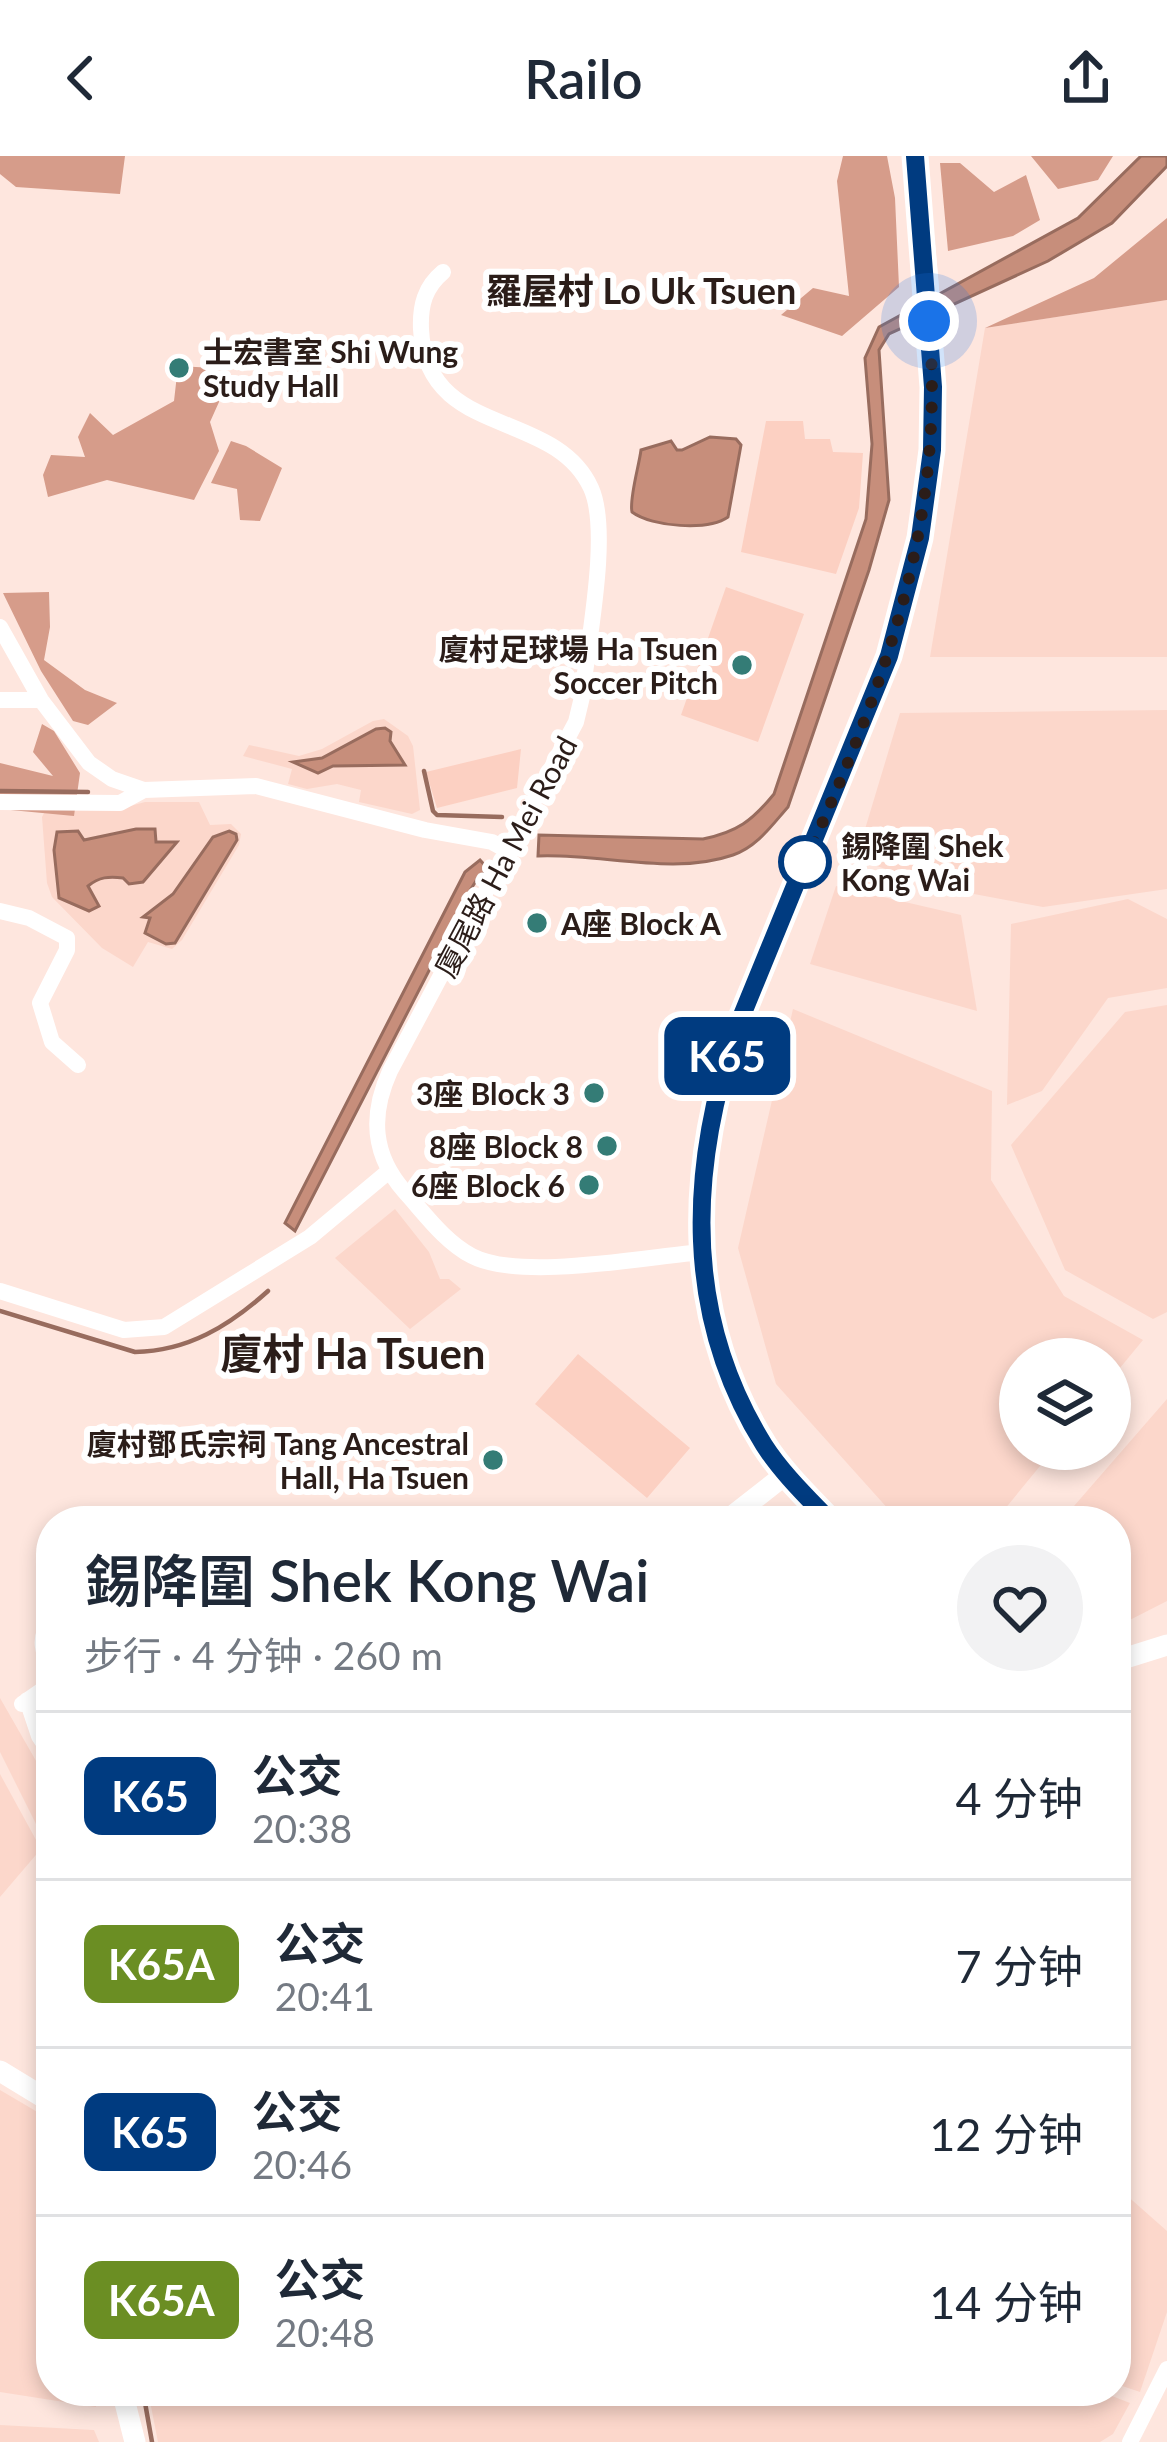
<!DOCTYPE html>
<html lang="zh">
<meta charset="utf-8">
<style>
body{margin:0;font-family:Lato,"Noto Sans SC",sans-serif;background:#f2f2f3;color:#1f2937;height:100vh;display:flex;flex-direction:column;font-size:45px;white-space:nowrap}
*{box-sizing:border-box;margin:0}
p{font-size:39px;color:#747a83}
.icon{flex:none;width:66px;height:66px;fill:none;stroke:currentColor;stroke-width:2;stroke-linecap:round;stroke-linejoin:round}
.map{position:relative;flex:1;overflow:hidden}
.drawer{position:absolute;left:36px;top:1350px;width:1095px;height:900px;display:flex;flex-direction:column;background:#fff;border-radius:48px;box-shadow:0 6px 18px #0003}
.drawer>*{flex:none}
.badge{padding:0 24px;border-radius:18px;font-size:42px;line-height:78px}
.fabs{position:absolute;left:999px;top:1182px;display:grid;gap:24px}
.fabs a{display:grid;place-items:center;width:132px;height:132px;border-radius:50%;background:#fff;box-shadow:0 6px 18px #0003;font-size:60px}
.you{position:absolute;width:60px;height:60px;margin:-30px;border:9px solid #fff;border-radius:50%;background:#1a73e8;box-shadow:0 0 0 18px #1a73e833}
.map>.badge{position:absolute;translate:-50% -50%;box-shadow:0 0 0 6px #fff}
.round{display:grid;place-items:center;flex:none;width:126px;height:126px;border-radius:63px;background:#f2f2f3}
.head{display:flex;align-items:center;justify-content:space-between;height:204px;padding:0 48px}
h1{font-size:57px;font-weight:600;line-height:90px}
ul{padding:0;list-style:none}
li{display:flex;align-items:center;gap:36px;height:168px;padding:0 48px;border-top:3px solid #e0e1e3}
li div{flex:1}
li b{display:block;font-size:45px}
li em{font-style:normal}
li .badge{min-width:132px;font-weight:700;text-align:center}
header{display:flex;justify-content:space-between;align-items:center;height:156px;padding:0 48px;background:#fff;font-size:54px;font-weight:600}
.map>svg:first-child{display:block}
</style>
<header><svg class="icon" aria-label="back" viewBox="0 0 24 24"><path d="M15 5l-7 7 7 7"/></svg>Railo<svg class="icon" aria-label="share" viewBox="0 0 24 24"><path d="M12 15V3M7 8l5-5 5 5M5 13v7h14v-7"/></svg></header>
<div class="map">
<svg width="1167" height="2286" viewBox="0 0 1167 2286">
<rect width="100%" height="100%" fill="#fee6de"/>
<path fill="#fcd7cb" d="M 1167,144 L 1167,501 L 930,501 L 985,172 Z
M 1167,554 L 1167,733 L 1043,751 L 942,732 L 856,703 L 900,557 Z
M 384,563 L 408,580 L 413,590 L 420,654 L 412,658 L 359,646 L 361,634 L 337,628 L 307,633 L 288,628 L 292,613 L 243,600 L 249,589 L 299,600 L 322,593 L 373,565 Z
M 145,646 L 199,646 L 210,669 L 231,668 L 241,678 L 239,689 L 182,784 L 172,793 L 148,786 L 133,811 L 102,792 L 52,741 L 47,727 L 42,661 L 45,655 L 123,652 Z
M 836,730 L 961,759 L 977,855 L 810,808 Z
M 1128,743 L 1167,763 L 1167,832 L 1108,842 L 1042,935 L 1007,949 L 1011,768 Z
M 1167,849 L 1167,1156 L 1153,1163 L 1065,1114 L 1011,989 L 1125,856 Z
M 793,853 L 992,935 L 991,1024 L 1064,1140 L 1143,1184 L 1110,1224 L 1110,1203 L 1020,1203 L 1020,1293 L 1054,1293 L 995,1365 L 899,1365 L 776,1228 L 738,1092 Z
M 395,1053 L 429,1096 L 440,1123 L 449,1123 L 461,1133 L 410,1173 L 335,1102 Z
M 1167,1243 L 1167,1445 L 1116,1471 L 1116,1365 L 1061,1365 Z
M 0,1542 L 51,1631 L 51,1667 L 43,1682 L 0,1596 Z
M 0,1618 L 41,1693 L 0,1741 Z
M 0,1934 L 51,1964 L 51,2235 L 94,2235 L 96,2251 L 0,2236 Z
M 1116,2030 L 1167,2075 L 1167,2156 L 1140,2236 L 1116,2228 Z
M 148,2235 L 1099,2235 L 1130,2247 L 1113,2278 L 1100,2286 L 158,2286 Z
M 0,2269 L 94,2274 L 99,2286 L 0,2286 Z"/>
<path fill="#fcd0c2" d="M 766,265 L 803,265 L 805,283 L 830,283 L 833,296 L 863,297 L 859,352 L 836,418 L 741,396 Z
M 726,431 L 804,458 L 758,586 L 681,559 Z
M 521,593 L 517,632 L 437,652 L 426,616 Z
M 578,1198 L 690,1292 L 647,1342 L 535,1248 Z"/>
<path fill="#d69c8a" d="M 0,0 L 125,0 L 120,38 L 16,31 L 0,18 Z
M 843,0 L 887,0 L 895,42 L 899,131 L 842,180 L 781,159 L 813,132 L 849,140 L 837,25 Z
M 1031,0 L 1113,0 L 1098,24 L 1058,33 Z
M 940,7 L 960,7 L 994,36 L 1026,19 L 1040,64 L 1013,80 L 948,95 Z
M 1167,62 L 1167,144 L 985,172 L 1094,122 Z
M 178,210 L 214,212 L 219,246 L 210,266 L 219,295 L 194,344 L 107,324 L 48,341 L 43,319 L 51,299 L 85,301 L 78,281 L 90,257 L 113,279 L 174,245 Z
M 231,285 L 246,290 L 282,312 L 260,365 L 240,364 L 237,333 L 211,327 Z
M 49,436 L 50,471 L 44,504 L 85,534 L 117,547 L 88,569 L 73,565 L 41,515 L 3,437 Z
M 42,568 L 54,575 L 80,617 L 74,660 L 0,653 L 0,607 L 53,620 L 33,596 Z"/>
<path fill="#c78e7b" stroke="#986c5e" stroke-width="3" d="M 1141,0 L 1167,0 L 1167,10 L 1112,67 L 1048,105 L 889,178 L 879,194 L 889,344 L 869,414 L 788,651 C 772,669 757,691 733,699 C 673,720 600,697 538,700 L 539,679 L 703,683 C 737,676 752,665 774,638 L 866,363 L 872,288 L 865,202 L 879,171 L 1078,62 Z
M 710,281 L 736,283 L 741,289 L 728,361 C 708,375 652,371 632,356 C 629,343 639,310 641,294 L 671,285 L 677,294 L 682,294 Z
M 385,572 L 391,576 L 390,585 L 405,609 L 333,610 L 318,617 L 293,606 L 322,602 L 376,573 Z
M 136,673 L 155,673 L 156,686 L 177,686 L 143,726 L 129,728 L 123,722 C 109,720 99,721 88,730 L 99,750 L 89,755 L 59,742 L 54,694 L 57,676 L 78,675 L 84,684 Z
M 229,675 L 236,678 L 237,684 L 175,787 L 166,788 L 145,777 L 150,762 L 143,761 L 173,738 L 213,681 Z
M 480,704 L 489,714 L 479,720 L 471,733 L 295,1075 L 285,1067 L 465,716 Z"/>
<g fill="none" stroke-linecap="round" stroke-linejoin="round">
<path stroke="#986c5e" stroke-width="4.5" d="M 424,615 L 433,655 L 437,659 L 502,661
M 0,635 L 88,636
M 0,1155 L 135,1196 C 188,1195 229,1170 268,1135
M 144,2241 L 152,2286"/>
<path stroke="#fff" stroke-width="16" d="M 443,116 C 425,131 420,149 421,173 C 426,284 554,251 591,332 C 611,376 587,490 582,541 L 576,566 L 390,915 C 370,959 372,999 405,1036 C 425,1058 445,1086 472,1100 C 520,1125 645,1101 702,1096
M 0,471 L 41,544 L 89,607 L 112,623 L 144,634
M 0,544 L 41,544
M 0,646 L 120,647 L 144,634 L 256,630 L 425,674 L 492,686 L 510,696
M 0,755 L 29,762 L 67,782 L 67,794 L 40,847 L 52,886 L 78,909
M 0,1135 L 124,1174 L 164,1171 L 310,1081 L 389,1015
M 51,1467 C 37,1481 43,1497 51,1513
M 27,1544 L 39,1580 L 51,1598
M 22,1548 L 45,1532 L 51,1521
M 1130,2286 L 1167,2213"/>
<path stroke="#fff" stroke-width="21" d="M 726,1365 L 786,1318
M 830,1365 C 807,1341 783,1318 765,1290 C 702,1190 688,1062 713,949 C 723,901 744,857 762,812 C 814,681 878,552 913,415 C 948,280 930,136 915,0
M 1116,1505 L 1167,1489
M 0,1915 L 51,1946
M 122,2235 L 135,2286"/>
</g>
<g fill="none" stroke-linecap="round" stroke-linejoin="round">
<defs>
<path id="line" d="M 830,1365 C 807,1341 782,1317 764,1289 C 683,1159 689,1013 736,874 L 889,500 L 920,382 L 932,294 L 933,231 L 915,0"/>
</defs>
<use href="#line" stroke="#fff" stroke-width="27"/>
<use href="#line" stroke="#003b80" stroke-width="18"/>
<path stroke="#2b1d19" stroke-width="12" stroke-dasharray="0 21.6" d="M 805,706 C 886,526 946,365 929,165"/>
</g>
<g fill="#347c76" stroke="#fff" stroke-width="4.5">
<circle cx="179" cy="212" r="12"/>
<circle cx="742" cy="509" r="12"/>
<circle cx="537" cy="767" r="12"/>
<circle cx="594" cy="937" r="12"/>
<circle cx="607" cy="990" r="12"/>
<circle cx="589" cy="1029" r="12"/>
<circle cx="493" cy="1304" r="12"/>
</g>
<circle fill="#fff" stroke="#003b80" stroke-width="6" cx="805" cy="706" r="24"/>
<g text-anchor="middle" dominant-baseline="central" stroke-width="12" stroke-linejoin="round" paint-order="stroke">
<g font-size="30" font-weight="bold" fill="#2b1d19" stroke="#fff" text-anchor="end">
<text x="203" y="195" text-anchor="start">士宏書室 Shi Wung<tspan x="203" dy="34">Study Hall</tspan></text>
<text x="718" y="492">廈村足球場 Ha Tsuen<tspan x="718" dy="34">Soccer Pitch</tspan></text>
<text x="561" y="767" text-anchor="start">A座 Block A</text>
<text x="570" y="937">3座 Block 3</text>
<text x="583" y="990">8座 Block 8</text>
<text x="565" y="1029">6座 Block 6</text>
<text x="469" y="1287">廈村鄧氏宗祠 Tang Ancestral<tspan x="469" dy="34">Hall, Ha Tsuen</tspan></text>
</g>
<g font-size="30" font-weight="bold" fill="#2b1d19" stroke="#fff" text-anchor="start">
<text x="841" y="689">錫降圍 Shek<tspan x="841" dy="34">Kong Wai</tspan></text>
</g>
<g font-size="30" fill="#2b1d19" stroke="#fff">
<text transform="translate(505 700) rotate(-62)">廈尾路 Ha Mei Road</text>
</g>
<g font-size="36" font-weight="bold" fill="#2b1d19" stroke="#fff">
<text x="641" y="134">羅屋村 Lo Uk Tsuen</text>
</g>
<g font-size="42" font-weight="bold" fill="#2b1d19" stroke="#fff">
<text x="353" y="1197">廈村 Ha Tsuen</text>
</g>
</g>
</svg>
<div class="fabs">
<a><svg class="icon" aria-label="layers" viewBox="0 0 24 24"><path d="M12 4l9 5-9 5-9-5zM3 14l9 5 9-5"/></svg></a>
</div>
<div class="you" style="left:929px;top:165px"></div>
<b class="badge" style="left:727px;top:900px;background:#003b80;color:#fff">K65</b>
<section class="drawer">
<div class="head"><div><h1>錫降圍 Shek Kong Wai</h1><p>步行 · 4 分钟 · 260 m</p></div><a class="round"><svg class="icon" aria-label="heart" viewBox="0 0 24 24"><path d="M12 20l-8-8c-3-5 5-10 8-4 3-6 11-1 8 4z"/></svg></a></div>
<ul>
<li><span class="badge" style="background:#003b80;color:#fff">K65</span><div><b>公交</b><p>20:38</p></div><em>4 分钟</em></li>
<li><span class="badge" style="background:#6b8e23;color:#fff">K65A</span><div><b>公交</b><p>20:41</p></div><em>7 分钟</em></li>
<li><span class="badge" style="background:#003b80;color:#fff">K65</span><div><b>公交</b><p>20:46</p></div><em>12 分钟</em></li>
<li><span class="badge" style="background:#6b8e23;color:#fff">K65A</span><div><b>公交</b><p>20:48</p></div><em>14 分钟</em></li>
</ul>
</section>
</div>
